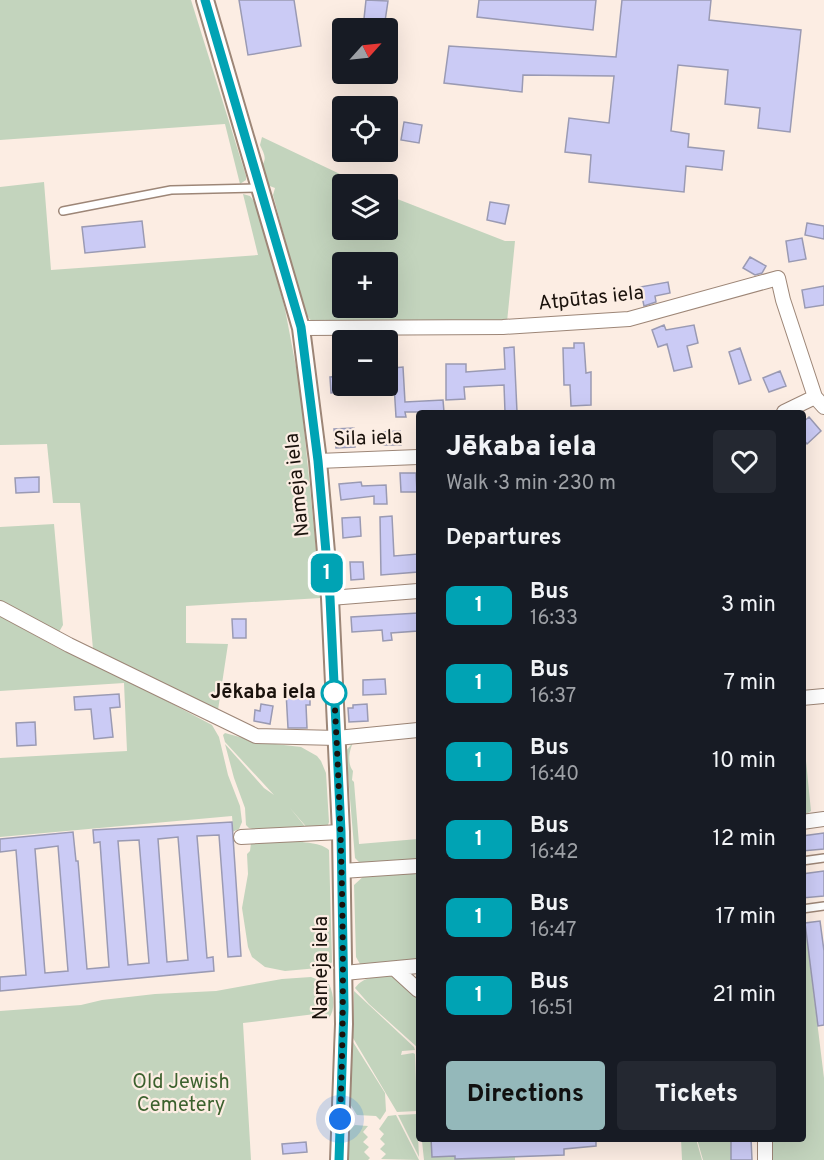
<!DOCTYPE html>
<meta charset="utf-8">
<style>
body{margin:0;font-family:Overpass,sans-serif;background:#242831;color:#f1f3f6;height:100vh;display:flex;flex-direction:column;font-size:22px;white-space:nowrap}
*{box-sizing:border-box;margin:0}
p{font-size:20px;color:#9ea1a6}
.icon{flex:none;width:33px;height:33px;fill:none;stroke:currentColor;stroke-width:2;stroke-linecap:round;stroke-linejoin:round}
.map{position:relative;flex:1;overflow:hidden}
.sheet{position:absolute;left:416px;top:410px;width:390px;height:732px;display:flex;flex-direction:column;background:#171b24;border-radius:6px;box-shadow:0 6px 24px #0002}
.sheet>*{flex:none}
.badge{padding:0 12px;border-radius:9px;font-size:21px;line-height:39px}
.needle{width:39px;rotate:63deg}
.fabs{position:absolute;left:332px;top:18px;display:grid;gap:12px}
.fabs a{display:grid;place-items:center;width:66px;height:66px;border-radius:6px;background:#171b24;box-shadow:0 6px 24px #0002;font-size:30px}
.you{position:absolute;width:30px;height:30px;margin:-15px;border:4px solid #fff;border-radius:50%;background:#1a73e8;box-shadow:0 0 0 9px #1a73e833}
.map>.badge{position:absolute;translate:-50% -50%;box-shadow:0 0 0 3px #fff}
h2{padding:0 30px;font-size:22px;line-height:54px}
.round{display:grid;place-items:center;flex:none;width:63px;height:63px;border-radius:6px;background:#242831}
.summary{display:flex;align-items:center;justify-content:space-between;height:102px;padding:0 30px}
h1{font-size:28px;font-weight:800;line-height:45px}
.cta{display:flex;gap:12px;margin-top:auto;padding:12px 30px}
.cta a{flex:1;height:69px;border-radius:6px;background:#94b8ba;color:#111;font-size:24px;font-weight:800;line-height:69px;text-align:center}
.cta a+a{background:#242831;color:#f1f3f6}
ul{padding:0;list-style:none}
li{display:flex;align-items:center;gap:18px;height:78px;padding:0 30px}
li div{flex:1}
li b{display:block;font-size:22px}
li em{font-style:normal}
li .badge{min-width:66px;font-weight:700;text-align:center}
.map>svg:first-child{display:block}
</style>
<div class="map">
<svg width="824" height="1160" viewBox="0 0 824 1160">
<rect width="100%" height="100%" fill="#fcede3"/>
<path fill="#c3d4bd" fill-rule="evenodd" d="M 0,0 L 191,0 L 246,176 L 246,180 L 240,184 L 225,124 L 0,140 Z
M 262,137 L 361,184 L 342,184 L 342,230 L 387,230 L 387,195 L 505,241 L 515,241 L 507,322 L 313,323 L 304,312 L 299,296 L 301,293 L 297,291 L 296,280 L 273,195 L 275,188 L 267,185 L 263,164 C 267,157 263,152 260,145 ZM 342,262 L 387,262 L 387,308 L 342,308 Z
M 44,182 L 51,270 L 258,255 L 243,194 L 250,196 L 257,205 L 285,309 L 300,388 L 321,598 L 186,606 L 186,643 L 228,644 L 218,710 L 93,649 L 80,503 L 53,503 L 47,444 L 0,445 L 0,187 Z
M 54,524 L 63,625 L 59,632 L 0,601 L 0,527 Z
M 0,616 L 58,648 L 133,683 L 212,725 L 219,737 L 228,775 L 240,806 L 242,822 L 239,829 L 230,833 L 230,828 L 233,828 L 232,816 L 0,837 L 0,758 L 127,751 L 124,683 L 0,691 Z
M 802,721 L 811,811 L 802,817 Z
M 225,733 L 258,742 L 301,747 L 317,756 L 321,761 L 326,773 L 329,822 L 327,828 L 309,830 L 290,808 L 308,830 L 256,830 L 249,828 L 246,825 L 245,808 L 234,778 L 225,744 L 264,788 L 274,795 L 225,742 L 223,735 Z
M 354,741 C 349,749 347,764 353,771 L 352,780 L 354,782 L 359,844 L 418,839 L 418,862 L 361,864 L 355,858 L 346,751 Z
M 251,843 C 268,842 317,838 329,850 L 332,962 L 329,967 L 285,971 L 265,967 L 252,957 L 248,947 L 242,908 L 248,874 L 247,854 L 250,851 Z
M 418,870 L 418,962 L 360,964 L 356,957 L 354,885 L 366,874 Z
M 803,917 L 805,923 L 824,1078 L 824,1160 L 773,1160 L 772,1139 L 802,1138 Z
M 390,976 L 399,979 L 418,998 L 418,1041 L 417,1047 L 369,1004 L 355,988 C 364,976 376,977 390,976 Z
M 311,977 L 329,984 C 334,994 336,1011 328,1019 L 323,1017 L 323,1013 L 243,1023 L 251,1160 L 0,1160 L 0,1011 L 81,1005 L 102,1000 L 155,994 L 216,991 L 282,979 Z
M 354,991 L 414,1047 L 415,1050 L 402,1051 L 401,1055 L 413,1053 L 415,1054 L 417,1111 L 397,1112 L 353,1038 Z
M 353,1042 L 385,1093 L 386,1111 L 380,1120 L 376,1116 L 357,1115 L 350,1104 L 352,1043 Z
M 417,1114 L 419,1157 L 398,1115 Z
M 396,1115 L 419,1160 L 381,1159 L 386,1154 L 380,1149 L 385,1144 L 380,1139 L 384,1134 L 379,1129 L 388,1116 Z
M 355,1125 L 368,1126 L 363,1132 L 368,1137 L 363,1142 L 369,1147 L 364,1152 L 370,1158 L 368,1160 L 347,1160 L 348,1131 Z
M 681,1139 L 696,1139 L 702,1160 L 682,1160 Z
M 697,1139 L 731,1139 L 731,1160 L 703,1160 Z
M 422,1141 L 431,1141 L 432,1157 L 455,1156 L 456,1159 L 515,1157 L 515,1160 L 424,1160 Z"/>
<path fill="#cbcbf5" stroke="#9a9ab3" stroke-width="1.5" fill-rule="evenodd" d="M 239,0 L 294,0 L 301,46 L 248,55 Z
M 366,0 L 388,1 L 384,28 L 363,28 Z
M 479,0 L 596,0 L 593,30 L 477,17 Z
M 622,0 L 711,0 L 709,20 L 801,30 L 790,132 L 758,128 L 760,108 L 725,104 L 728,70 L 678,65 L 671,131 L 689,134 L 688,147 L 724,151 L 722,170 L 686,166 L 684,192 L 589,182 L 591,155 L 565,152 L 569,118 L 609,123 L 614,76 L 523,75 L 522,92 L 444,83 L 449,46 L 616,57 Z
M 404,122 L 422,125 L 419,143 L 401,140 Z
M 490,202 L 509,205 L 505,224 L 487,220 Z
M 142,221 L 145,247 L 85,253 L 82,227 Z
M 807,223 L 824,226 L 824,239 L 805,235 Z
M 802,238 L 806,259 L 789,262 L 786,241 Z
M 750,257 L 766,266 L 762,273 L 755,275 L 743,268 Z
M 668,282 L 670,293 L 655,296 L 656,302 L 644,306 L 640,287 Z
M 824,286 L 824,305 L 805,308 L 802,290 Z
M 664,325 L 666,330 L 694,325 L 698,343 L 687,346 L 692,367 L 674,371 L 667,344 L 658,347 L 652,330 Z
M 574,343 L 584,343 L 586,373 L 591,372 L 591,405 L 571,406 L 570,385 L 564,385 L 563,348 L 574,348 Z
M 514,347 L 517,412 L 505,412 L 504,385 L 464,387 L 465,399 L 446,400 L 446,364 L 466,364 L 466,372 L 505,369 L 504,348 Z
M 740,348 L 751,380 L 739,384 L 729,352 Z
M 403,367 L 405,402 L 443,400 L 444,412 L 405,412 L 406,417 L 396,417 L 393,368 Z
M 780,371 L 786,386 L 769,392 L 763,378 Z
M 342,376 L 342,392 L 331,393 L 330,377 Z
M 809,417 L 821,431 L 807,444 L 802,438 L 802,423 Z
M 354,428 L 355,447 L 336,448 L 334,429 Z
M 400,431 L 401,445 L 382,445 L 381,432 Z
M 400,473 L 416,473 L 417,492 L 401,492 Z
M 39,477 L 39,492 L 16,493 L 15,478 Z
M 361,482 L 362,486 L 386,485 L 387,504 L 374,504 L 374,496 L 341,500 L 339,484 Z
M 392,516 L 394,556 L 418,554 L 418,572 L 381,575 L 380,517 Z
M 360,517 L 361,536 L 343,538 L 342,518 Z
M 350,562 L 363,562 L 364,579 L 351,580 Z
M 418,613 L 418,631 L 391,633 L 392,640 L 383,641 L 382,630 L 352,632 L 351,617 Z
M 232,619 L 246,619 L 246,638 L 233,638 Z
M 385,679 L 386,694 L 363,695 L 363,680 Z
M 286,692 L 310,692 L 310,705 L 306,705 L 307,728 L 288,728 Z
M 119,694 L 120,707 L 110,708 L 113,737 L 94,739 L 91,709 L 75,710 L 74,697 Z
M 261,704 L 273,706 L 270,724 L 254,721 L 255,710 L 260,711 Z
M 367,704 L 368,721 L 349,722 L 348,708 L 353,708 L 353,705 Z
M 35,722 L 36,745 L 17,746 L 16,723 Z
M 232,822 L 241,956 L 228,957 L 219,835 L 197,836 L 207,958 L 213,957 L 214,971 L 0,991 L 0,977 L 26,975 L 16,850 L 0,852 L 0,839 L 73,832 L 76,861 L 78,861 L 87,969 L 109,967 L 100,842 L 94,843 L 93,830 ZM 178,837 L 188,960 L 167,962 L 158,839 ZM 139,840 L 149,963 L 128,965 L 118,841 ZM 58,846 L 68,971 L 45,973 L 35,849 Z
M 824,833 L 824,849 L 802,851 L 802,836 Z
M 824,871 L 824,896 L 802,898 L 802,874 Z
M 820,921 L 824,951 L 824,1025 L 818,1026 L 805,923 Z
M 431,1138 L 596,1138 L 596,1146 L 564,1149 L 564,1155 L 455,1159 L 455,1156 L 432,1157 Z
M 731,1138 L 751,1138 L 752,1160 L 731,1160 Z
M 306,1142 L 307,1152 L 283,1154 L 282,1144 Z"/>
<g fill="none" stroke-linecap="round" stroke-linejoin="round">
<defs>
<path id="service" d="M 63,211 L 171,190 L 259,188
M 802,861 L 824,858
M 802,909 L 824,906"/>
<path id="minor" d="M 301,328 L 503,327 L 629,319 L 778,278 L 783,300 L 815,397 L 824,407
M 784,412 L 815,397
M 318,461 L 418,457
M 330,598 L 418,591
M 0,608 L 69,645 L 256,736 L 337,738 L 418,730
M 802,698 L 824,696
M 802,822 L 824,819
M 241,837 L 341,832
M 342,871 L 418,866
M 395,969 L 418,990
M 344,973 L 418,966
M 765,1138 L 765,1160"/>
<path id="tertiary" d="M 205,0 L 301,328 L 318,461 L 330,598 L 341,832 L 344,1024 L 339,1160"/>
</defs>
<use href="#service" stroke="#9d8677" stroke-width="10"/>
<use href="#minor" stroke="#9d8677" stroke-width="16"/>
<use href="#tertiary" stroke="#9d8677" stroke-width="20"/>
<use href="#service" stroke="#fff" stroke-width="7"/>
<use href="#minor" stroke="#fff" stroke-width="14"/>
<use href="#tertiary" stroke="#fff" stroke-width="16"/>
</g>
<g fill="none" stroke-linecap="round" stroke-linejoin="round">
<defs>
<path id="line" d="M 205,0 L 301,327 L 318,461 L 330,598 L 341,832 L 344,1007 L 339,1160"/>
</defs>
<use href="#line" stroke="#fff" stroke-width="14"/>
<use href="#line" stroke="#00a3b4" stroke-width="9"/>
<path stroke="#1a120c" stroke-width="6" stroke-dasharray="0 10.8" d="M 334,693 L 334,691 C 342,834 346,976 340,1119"/>
</g>
<circle fill="#fff" stroke="#00a3b4" stroke-width="3" cx="334" cy="693" r="12"/>
<g text-anchor="middle" dominant-baseline="central" stroke-width="4.5" stroke-linejoin="round" paint-order="stroke">
<g font-size="20" fill="#1a120c" stroke="#fcede3">
<text transform="translate(591 299) rotate(-6)">Atpūtas iela</text>
<text transform="translate(368 439) rotate(-2)">Sila iela</text>
<text transform="translate(298 485) rotate(-96)">Nameja iela</text>
<text transform="translate(322 968) rotate(-90)">Nameja iela</text>
</g>
<g font-size="20" font-weight="bold" fill="#1a120c" stroke="#fcede3" text-anchor="end">
<text x="316" y="693">Jēkaba iela</text>
</g>
<g font-size="20" fill="#3c612e" stroke="#fcede3">
<text x="181" y="1083">Old Jewish<tspan x="181" dy="23">Cemetery</tspan></text>
</g>
</g>
</svg>
<div class="fabs">
<a><svg class="needle" viewBox="-14 -14 28 28"><path d="M0-13l5 13h-10z" fill="#e53935"/><path d="M0 13l5-13h-10z" fill="#9ea1a6"/></svg></a>
<a><svg class="icon" aria-label="locate" viewBox="0 0 24 24"><circle cx="12" cy="12" r="6"/><path d="M12 2v4M12 18v4M2 12h4M18 12h4"/></svg></a>
<a><svg class="icon" aria-label="layers" viewBox="0 0 24 24"><path d="M12 4l9 5-9 5-9-5zM3 14l9 5 9-5"/></svg></a>
<a>+</a>
<a>−</a>
</div>
<div class="you" style="left:340px;top:1119px"></div>
<b class="badge" style="left:327px;top:573px;background:#00a3b4;color:#fff">1</b>
<section class="sheet">
<div class="summary"><div><h1>Jēkaba iela</h1><p>Walk · 3 min · 230 m</p></div><a class="round"><svg class="icon" aria-label="heart" viewBox="0 0 24 24"><path d="M12 20l-8-8c-3-5 5-10 8-4 3-6 11-1 8 4z"/></svg></a></div>
<h2>Departures</h2>
<ul>
<li><span class="badge" style="background:#00a3b4;color:#fff">1</span><div><b>Bus</b><p>16:33</p></div><em>3 min</em></li>
<li><span class="badge" style="background:#00a3b4;color:#fff">1</span><div><b>Bus</b><p>16:37</p></div><em>7 min</em></li>
<li><span class="badge" style="background:#00a3b4;color:#fff">1</span><div><b>Bus</b><p>16:40</p></div><em>10 min</em></li>
<li><span class="badge" style="background:#00a3b4;color:#fff">1</span><div><b>Bus</b><p>16:42</p></div><em>12 min</em></li>
<li><span class="badge" style="background:#00a3b4;color:#fff">1</span><div><b>Bus</b><p>16:47</p></div><em>17 min</em></li>
<li><span class="badge" style="background:#00a3b4;color:#fff">1</span><div><b>Bus</b><p>16:51</p></div><em>21 min</em></li>
</ul>
<div class="cta"><a>Directions</a><a>Tickets</a></div>
</section>
</div>
